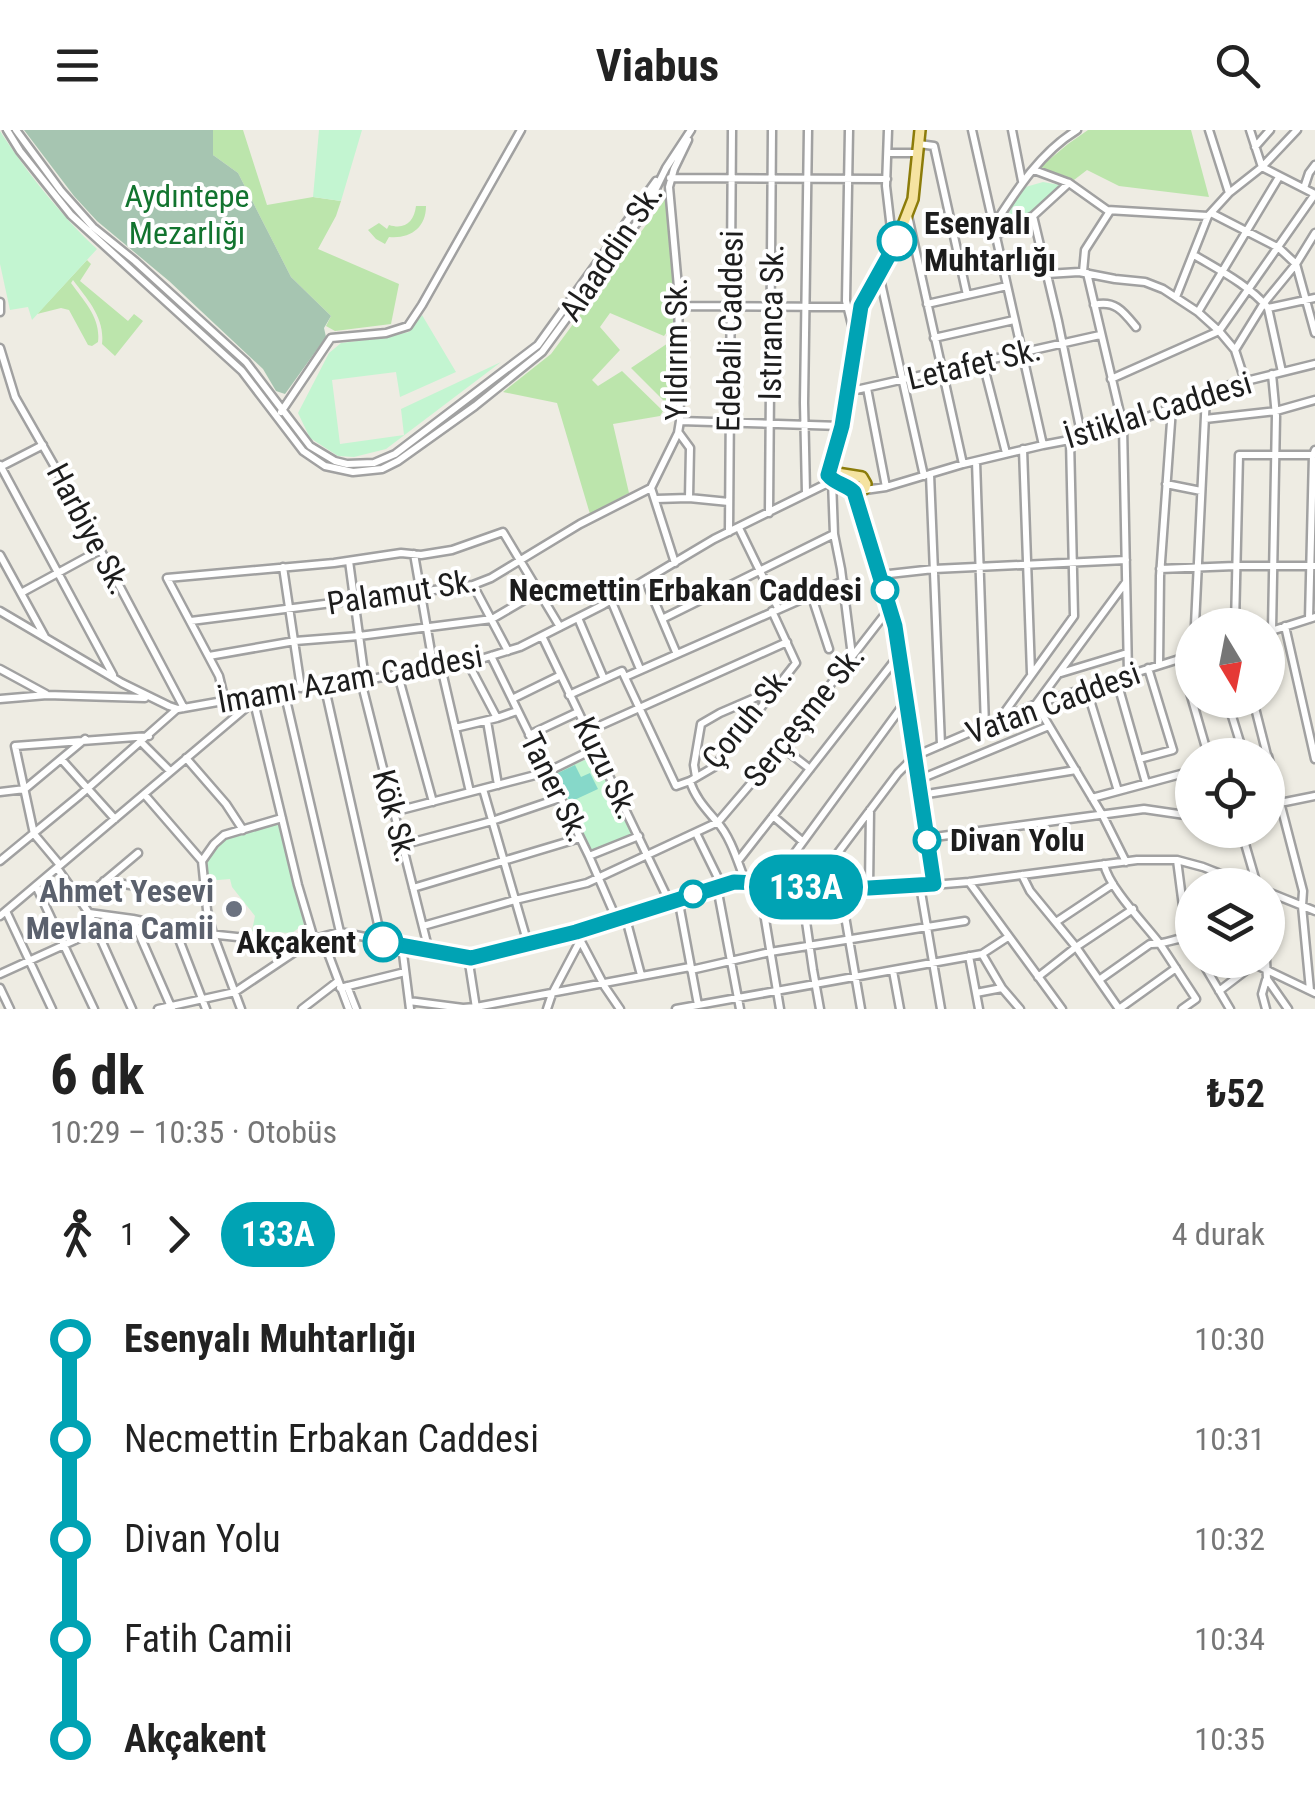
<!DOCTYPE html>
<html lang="tr">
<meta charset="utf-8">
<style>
body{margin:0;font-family:"Roboto Condensed",sans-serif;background:#f2f2f2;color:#222;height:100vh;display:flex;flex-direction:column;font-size:38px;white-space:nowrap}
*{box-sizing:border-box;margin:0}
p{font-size:32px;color:#767676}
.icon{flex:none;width:55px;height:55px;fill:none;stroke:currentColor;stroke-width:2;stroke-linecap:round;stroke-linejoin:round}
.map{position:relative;height:879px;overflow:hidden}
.details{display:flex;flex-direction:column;background:#fff;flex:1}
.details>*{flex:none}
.badge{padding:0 20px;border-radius:32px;font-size:35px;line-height:65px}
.needle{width:65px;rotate:170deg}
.buttons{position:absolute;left:1175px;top:478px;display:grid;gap:20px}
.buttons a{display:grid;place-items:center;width:110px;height:110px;border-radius:50%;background:#fff;box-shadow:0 2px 8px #0004;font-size:50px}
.map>.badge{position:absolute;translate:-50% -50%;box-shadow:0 0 0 5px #fff}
.legs{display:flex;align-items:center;gap:15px;height:110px;padding:0 50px;font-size:32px}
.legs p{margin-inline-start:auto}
.head{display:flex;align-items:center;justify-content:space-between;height:170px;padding:0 50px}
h1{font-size:55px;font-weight:700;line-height:75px}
ul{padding:0 50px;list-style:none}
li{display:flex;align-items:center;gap:35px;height:100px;font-size:38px}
li i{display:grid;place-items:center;width:15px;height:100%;margin:0 12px;background:currentColor}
li i::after{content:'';width:25px;height:25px;margin:-12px;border:8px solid;border-radius:50%;background:#fff}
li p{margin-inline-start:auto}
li:first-child i{background:linear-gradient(#0000 50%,currentColor 0)}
li:last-child i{background:linear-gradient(currentColor 50%,#0000 0)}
header{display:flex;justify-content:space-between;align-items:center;height:130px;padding:0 50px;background:#fff;font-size:45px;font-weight:700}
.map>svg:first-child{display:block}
</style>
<header><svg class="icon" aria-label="menu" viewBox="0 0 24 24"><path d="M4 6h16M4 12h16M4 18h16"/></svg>Viabus<svg class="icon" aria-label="search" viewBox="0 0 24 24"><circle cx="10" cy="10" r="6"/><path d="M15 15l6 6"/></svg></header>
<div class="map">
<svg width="1315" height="879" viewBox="0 0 1315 879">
<rect width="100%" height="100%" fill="#eeece3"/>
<path fill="#bce5ac" d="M 213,0 L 243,0 L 267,75 L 313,67 L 341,71 L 336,86 L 318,119 L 399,154 L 391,194 L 335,201 L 326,196 L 331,186 L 291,147 L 238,43 L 213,25 Z
M 1088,0 L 1191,0 L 1209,67 L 1119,56 L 1087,40 L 1074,50 L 1038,39 L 1068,14 Z
M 666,68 L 676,189 L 664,206 L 610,183 L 600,197 L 620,220 L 592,250 L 598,256 L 622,241 L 663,281 L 660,286 L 613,294 L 629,363 L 590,384 L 557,273 L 503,262 L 551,224 Z
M 416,76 L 426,76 C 426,98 410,109 389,107 L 385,114 L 376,109 L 368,100 L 379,93 L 387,99 L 389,95 C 405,100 414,92 416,76 Z
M 87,130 L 91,134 L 80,151 L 128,191 L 134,184 L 143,191 L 115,226 L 102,214 C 105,188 88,170 73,150 L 71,153 C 84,171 101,188 98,212 L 92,216 L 88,215 L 69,180 L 61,178 L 37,184 Z
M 677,207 L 677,284 L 631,238 Z"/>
<path fill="#a6c5b1" d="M 24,0 L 213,0 L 213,25 L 238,43 L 291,147 L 331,186 L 324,198 L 326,207 L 285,264 L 276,261 L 263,239 L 169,151 L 97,91 L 74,66 Z"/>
<path fill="#c3f5d1" d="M 319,0 L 362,0 L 341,71 L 313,67 Z
M 0,1 C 25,40 63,88 97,119 L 32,190 L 28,177 L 10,180 L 0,134 Z
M 1043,52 L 1060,55 L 1030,84 L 1000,100 L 1022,58 Z
M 422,185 L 456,242 L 400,267 L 396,242 L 332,250 L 340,314 L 404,305 L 401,279 L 501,232 L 386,319 L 354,327 L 338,326 L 310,308 L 298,283 L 329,223 L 341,213 L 382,208 L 409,202 Z
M 595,626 L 634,704 L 591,722 L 551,643 Z
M 278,692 L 304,794 L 292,803 L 252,801 L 255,786 L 232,757 L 230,749 L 206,751 C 204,702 239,704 278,692 Z"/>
<path fill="#86d8c9" d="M 575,635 L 581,647 L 590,643 L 598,659 L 570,672 L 556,644 Z"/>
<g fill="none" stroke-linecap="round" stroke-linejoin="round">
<defs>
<path id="minor" d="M 7,0 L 20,21 L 71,85 L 242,241 L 303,321 L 325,336 L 353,342 L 382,339 L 398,331 L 475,276 L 542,222 L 644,83 L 666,38 L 691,0
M 16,0 L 61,61 L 93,97 L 135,131 L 246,232 L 310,316 L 335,331 L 347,334 L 374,333 L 395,324 L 538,215 L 656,51
M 849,0 L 846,171 L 854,203
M 888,0 L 886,56 L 891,99 L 899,105
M 972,0 L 1043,315
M 1012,0 L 1022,51
M 1209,0 L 1229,63
M 1250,0 L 1262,37 L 1315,64
M 919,14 L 934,16 L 967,165
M 1255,17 L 1270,0
M 888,23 L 918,23
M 1034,40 L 1069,53 L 1107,80 L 1208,86
M 670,48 L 887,49
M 1304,58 L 1309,43 L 1315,35
M 1211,83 L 1279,118 L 1296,134 L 1315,203
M 908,86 L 963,334
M 1033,86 L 1058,191 L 1082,308
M 994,95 C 1017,59 1041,22 1077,0
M 997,105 L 1033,86 L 1069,53
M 1194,125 C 1219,140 1249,155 1268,178 L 1282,242
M 1083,142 L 1085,120 L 1110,81
M 1087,143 L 1123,296 L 1128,544
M 879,144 L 924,346
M 1047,144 L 1079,142 L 1115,149 L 1145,152 L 1163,159 L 1198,182 L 1219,201 L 1235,220 L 1245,251
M 1176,167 L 1208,86 L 1229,63 L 1262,37 L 1297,0
M 0,172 L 0,182
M 927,174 L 1007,156
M 1094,175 C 1115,170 1123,181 1136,197
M 679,176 L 848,177
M 1268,178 L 1315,168
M 1198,182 L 1279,47
M 934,208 L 1014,190
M 0,218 L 15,267 L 75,372 L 184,578
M 1235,220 L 1264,173 L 1296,134 L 1315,103
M 983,233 L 1006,323
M 1272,244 L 1276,286 L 1272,500
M 1111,249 L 1219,201 L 1315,64
M 867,258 L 886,357
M 847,262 L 1100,205
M 281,282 L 331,208 L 386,203 L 408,196 L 422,175 L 521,0
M 1205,289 L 1276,281 L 1315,270
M 680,291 L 841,296
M 679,303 L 690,318 L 689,368
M 1023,319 L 1031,543
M 976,331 L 985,596
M 0,335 L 113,545
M 0,337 L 43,315
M 930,344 L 941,615
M 1166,354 L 1201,361
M 651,358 L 678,303 L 680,291 L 678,157 L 669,57 L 674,39 L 688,10
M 651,358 L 675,433
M 865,360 L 886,357 L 963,334 L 1043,315 L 1106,303 L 1230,255 L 1315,234
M 806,363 L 804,273 L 808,0
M 656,369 L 689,368 L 729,372
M 769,383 L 772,0
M 739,398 L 778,478
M 729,402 L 732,0
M 414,424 L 434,539
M 0,425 L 45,507
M 349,431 L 365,550
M 283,437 L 301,558
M 1160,439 L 1235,436 L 1315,436
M 880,445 L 934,439 L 1126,430
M 649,449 L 648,456 L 676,522
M 473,455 L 508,521
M 21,463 L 100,420
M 811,464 L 829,519
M 611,470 L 640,539
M 0,481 L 122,553 L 169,576 L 178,579 L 307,556 L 365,550 L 468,533 L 520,517 L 603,475 L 714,409 L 832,351 L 834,404 L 841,439 L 852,526
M 578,488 L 604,549
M 662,489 L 834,404
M 1309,489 L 1313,325 L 1315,320
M 191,491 L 473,455 L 491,448 L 580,394 L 651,358
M 1195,495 L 1206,265
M 1235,495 L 1239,325 L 1313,325
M 1285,496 L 1315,629
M 1268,502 L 1315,487
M 542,506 L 669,771
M 209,526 L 295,511 L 359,506 L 492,489 L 538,462
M 491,526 L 589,726 L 616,788
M 1180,528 L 1208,625
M 468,533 L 497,588
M 1159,535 L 1160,446 L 1172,278
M 441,537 L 470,662
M 0,539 L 46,564
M 1061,543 L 1127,523
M 398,545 L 433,672
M 625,547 L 843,451
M 1116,548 L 1146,653
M 361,551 L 429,821
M 324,554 L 382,812
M 1086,557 L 1118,661
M 284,561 L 340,802
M 569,565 L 622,541 L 676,656 L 690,651 L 714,637 L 796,533 L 772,481
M 253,568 L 298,755 L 314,809
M 0,569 L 47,565 L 145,568
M 512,569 L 559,546
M 1227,570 L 1244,625
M 1253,570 L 1267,625
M 225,571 L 219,546 L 167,448 L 334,433 L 401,423 L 421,425 L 452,420 L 503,402 L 560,497
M 999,590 L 1074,486 L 1070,310
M 487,591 L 498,655
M 455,598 L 497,588 L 517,581
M 588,601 L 787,512
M 529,605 L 578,582
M 141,612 L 170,641
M 782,617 L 810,639
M 1268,626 L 1303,761 L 1302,776 L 1310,860
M 186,628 L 226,674 L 243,700
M 1139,629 L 1173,620 L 1148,538
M 62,630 L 115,689
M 696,647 L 694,635 L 701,594 L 720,583 L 773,560
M 918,650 L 1049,596
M 690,651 C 695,668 707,680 717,692 C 731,707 738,733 746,753
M 483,659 L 528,814
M 0,662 L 25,659 L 85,609
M 144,664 L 202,731
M 921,665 L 1076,640
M 1092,668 L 1192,641
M 1280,673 L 1315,666
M 393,682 L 547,642 L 596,618
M 773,686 L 802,711
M 1241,700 L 1257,755
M 696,703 L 722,756
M 927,708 L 1144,679 L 1192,686
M 402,715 L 492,691 L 560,668
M 589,726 L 639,706
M 1177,730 L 1187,807 L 1192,817
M 0,731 L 79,666 L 177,579
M 738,731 L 899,525
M 1126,732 L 1103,686 L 1036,574 L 1126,452
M 1104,734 C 1109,758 1144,793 1160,814 C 1172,832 1184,851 1196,869 L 1182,879
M 60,735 L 34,704 L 15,616 L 149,606
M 57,738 L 89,783 L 132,879
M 1022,745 L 1030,761 L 1076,817 L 1119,879
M 104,751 L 156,759 L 205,761
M 969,752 L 1062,879
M 759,753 L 780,879
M 772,754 L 906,571
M 36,756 L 94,879
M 813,756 L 898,643 L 915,626 L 1036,574 L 1192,525
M 920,756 L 941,879
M 717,757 L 740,879
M 801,757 L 813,840 L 820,879
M 840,757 L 861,879
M 413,758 L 580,708
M 869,758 L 870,680
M 1268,762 L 1315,781
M 678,768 L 698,875
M 81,771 L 138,723
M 6,781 L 52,879
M 89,783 L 133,789 L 199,803 L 305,814
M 625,785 L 641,845
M 0,786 L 254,571
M 133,790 L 172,879
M 1056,792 L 1113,754
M 423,796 L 515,770 L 587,753 L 718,692 L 782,617 L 889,479
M 175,799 L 206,879
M 576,802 L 605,857 L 620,879
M 322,807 L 349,879
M 402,816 L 410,879
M 982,824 L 1002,858 L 1020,879
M 969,826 L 979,879
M 471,828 L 469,833 L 476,878
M 1201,830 L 1230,879
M 1246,830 L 1315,863
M 1266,830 L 1267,849 L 1288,879
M 691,840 L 770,822 L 965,791
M 893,841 L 900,879
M 0,844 L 97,800
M 1038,847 L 1076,817 L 1133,779
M 1099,850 L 1150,814 C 1165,815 1177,807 1192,807
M 347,856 L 356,879
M 0,858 L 10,879
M 340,858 L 405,842
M 1219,861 L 1253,835
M 976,863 L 1002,858
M 409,871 L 463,878 L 476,877 L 690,837
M 158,879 L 235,862 L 314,809 L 340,802 L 471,828 L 576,802 L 734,752 L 812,757 L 896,758 L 969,752 L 1137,730 L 1177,730 L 1203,737 L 1249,755
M 241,879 L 213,804 L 207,780 L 202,731 L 214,714 L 224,705 L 282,688
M 302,879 L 337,852
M 547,879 L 552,864 L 580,811
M 676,879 L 982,824 L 1008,807
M 1119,879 L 1176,838
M 1266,879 L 1262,864 L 1266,850"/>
<path id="major" d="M 827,345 C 834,354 846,354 853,361 L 895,496 L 934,754
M 827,345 L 841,296 L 861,176 L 899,105 L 913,69 L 920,0
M 827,345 L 837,343 L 862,347 L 866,354 L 865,358 L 860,362 L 853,361"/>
</defs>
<use href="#minor" stroke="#a1a1a1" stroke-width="11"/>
<use href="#major" stroke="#8c7c0a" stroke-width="14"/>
<use href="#minor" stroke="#fff" stroke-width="6"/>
<use href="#major" stroke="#f5e3a1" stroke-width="9"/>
</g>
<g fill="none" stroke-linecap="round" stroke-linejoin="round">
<defs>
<path id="line-1" d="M 383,812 L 471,828 L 576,802 L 734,752 L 869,758 L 934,754 L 895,496 L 854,362 C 846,354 835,354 828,345 L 842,296 L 861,176 L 897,111"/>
</defs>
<use href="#line-1" stroke="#fff" stroke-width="22"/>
<use href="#line-1" stroke="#00a3b4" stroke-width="15"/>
</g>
<g fill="#fff" stroke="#00a3b4" stroke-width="5">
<circle cx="897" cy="111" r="18"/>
<circle cx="885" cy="460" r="12"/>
<circle cx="927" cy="710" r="12"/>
<circle cx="693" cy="764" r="12"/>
<circle cx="383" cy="812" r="18"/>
</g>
<circle fill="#6b7280" stroke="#fff" stroke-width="4" cx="234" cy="779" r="10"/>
<g text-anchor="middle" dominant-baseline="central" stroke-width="8" stroke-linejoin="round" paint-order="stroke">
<g font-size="32" fill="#12742f" stroke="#fff">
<text x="187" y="66">Aydıntepe<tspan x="187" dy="37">Mezarlığı</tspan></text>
</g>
<g font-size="32" font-weight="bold" fill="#1d1d1d" stroke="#fff" text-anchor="start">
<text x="924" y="93">Esenyalı<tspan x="924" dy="37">Muhtarlığı</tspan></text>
<text x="862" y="460" text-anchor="end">Necmettin Erbakan Caddesi</text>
<text x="950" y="710">Divan Yolu</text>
<text x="356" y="812" text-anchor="end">Akçakent</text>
</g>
<g font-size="32" fill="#1d1d1d" stroke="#fff">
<text transform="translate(611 122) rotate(-56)">Alaaddin Sk.</text>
<text transform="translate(771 192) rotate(-89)">Istıranca Sk.</text>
<text transform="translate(730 201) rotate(-89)">Edebali Caddesi</text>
<text transform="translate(676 219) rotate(-90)">Yıldırım Sk.</text>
<text transform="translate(974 234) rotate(-13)">Letafet Sk.</text>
<text transform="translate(1158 280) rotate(-17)">İstiklal Caddesi</text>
<text transform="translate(89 399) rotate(62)">Harbiye Sk.</text>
<text transform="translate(402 462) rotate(-9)">Palamut Sk.</text>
<text transform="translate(350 549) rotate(-10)">İmamı Azam Caddesi</text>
<text transform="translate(1053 573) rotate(-20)">Vatan Caddesi</text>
<text transform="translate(804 586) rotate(-51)">Serçeşme Sk.</text>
<text transform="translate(747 587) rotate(-51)">Çoruh Sk.</text>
<text transform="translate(606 638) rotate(64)">Kuzu Sk.</text>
<text transform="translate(555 657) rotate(64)">Taner Sk.</text>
<text transform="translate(395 686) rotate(75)">Kök Sk.</text>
</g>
<g font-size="32" font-weight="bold" fill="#5b616d" stroke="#fff" text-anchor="end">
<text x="214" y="761">Ahmet Yesevi<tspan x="214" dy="37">Mevlana Camii</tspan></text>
</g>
</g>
</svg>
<div class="buttons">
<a><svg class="needle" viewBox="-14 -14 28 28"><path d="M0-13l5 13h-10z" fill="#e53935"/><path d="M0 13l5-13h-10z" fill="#767676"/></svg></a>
<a><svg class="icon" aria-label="locate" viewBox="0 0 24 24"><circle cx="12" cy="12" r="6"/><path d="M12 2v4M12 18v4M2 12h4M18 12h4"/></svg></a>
<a><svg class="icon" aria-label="layers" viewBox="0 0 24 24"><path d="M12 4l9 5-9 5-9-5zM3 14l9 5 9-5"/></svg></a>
</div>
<b class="badge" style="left:806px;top:757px;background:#00a3b4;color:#fff">133A</b>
</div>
<section class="details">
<div class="head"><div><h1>6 dk</h1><p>10:29 – 10:35 · Otobüs</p></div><b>₺52</b></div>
<div class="legs"><svg class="icon" aria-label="walk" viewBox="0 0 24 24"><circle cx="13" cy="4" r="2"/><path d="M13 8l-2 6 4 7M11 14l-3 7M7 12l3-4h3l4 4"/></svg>1<svg class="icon" aria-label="forward" viewBox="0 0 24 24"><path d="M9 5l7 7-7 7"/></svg><b class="badge" style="background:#00a3b4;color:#fff">133A</b><p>4 durak</p></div>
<ul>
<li><i style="color:#00a3b4"></i><b>Esenyalı Muhtarlığı</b><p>10:30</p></li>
<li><i style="color:#00a3b4"></i><span>Necmettin Erbakan Caddesi</span><p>10:31</p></li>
<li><i style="color:#00a3b4"></i><span>Divan Yolu</span><p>10:32</p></li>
<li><i style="color:#00a3b4"></i><span>Fatih Camii</span><p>10:34</p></li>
<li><i style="color:#00a3b4"></i><b>Akçakent</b><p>10:35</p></li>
</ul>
</section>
